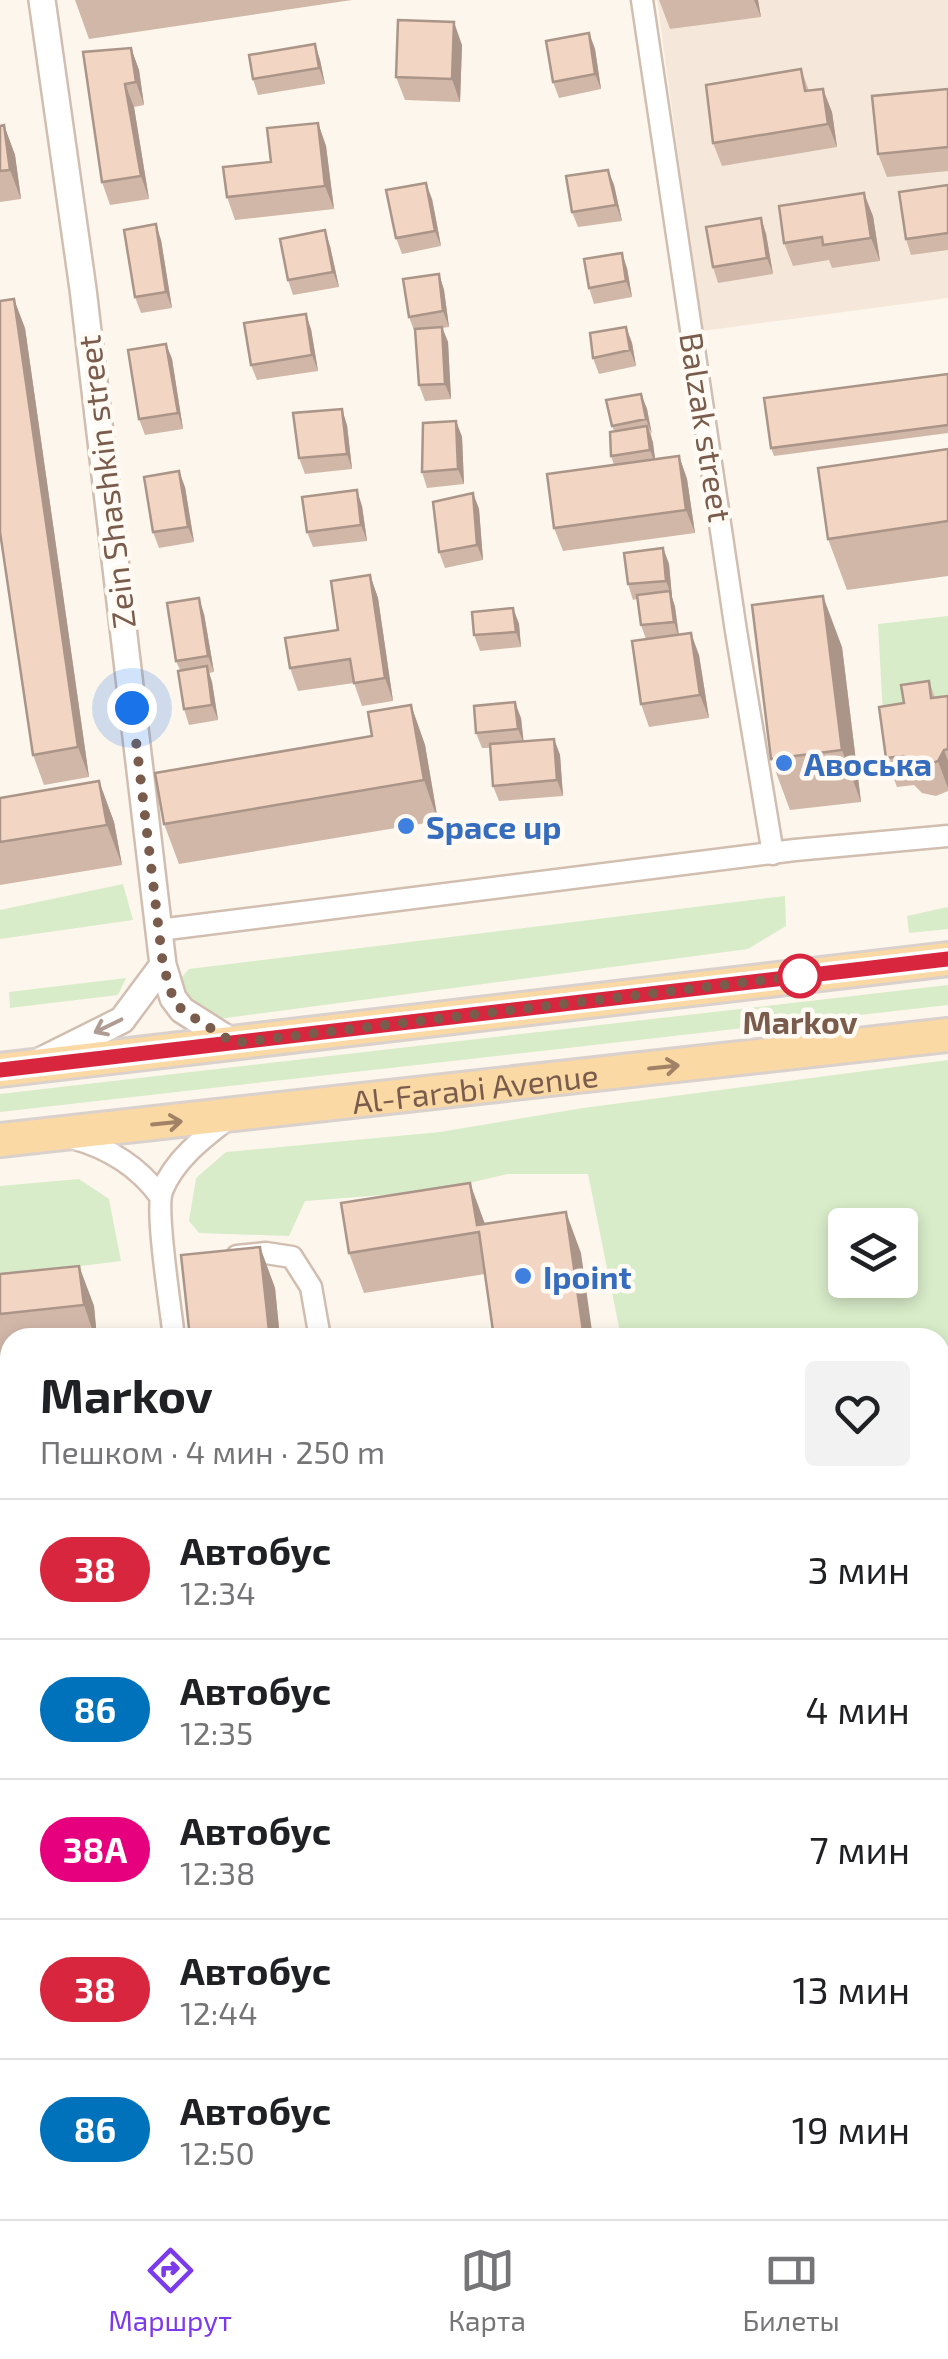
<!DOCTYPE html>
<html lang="ru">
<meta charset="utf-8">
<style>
body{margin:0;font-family:"Exo 2",sans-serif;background:#f2f2f2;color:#202124;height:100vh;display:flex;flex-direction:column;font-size:38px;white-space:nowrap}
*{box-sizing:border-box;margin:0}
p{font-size:32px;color:#757577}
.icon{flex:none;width:55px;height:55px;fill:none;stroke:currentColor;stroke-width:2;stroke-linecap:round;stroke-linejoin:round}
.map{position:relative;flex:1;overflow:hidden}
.panel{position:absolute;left:0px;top:1328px;width:950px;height:892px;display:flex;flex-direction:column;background:#fff;border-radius:30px 30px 0 0;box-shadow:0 5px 15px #0003}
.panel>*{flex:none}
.badge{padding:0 20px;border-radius:32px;font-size:35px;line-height:65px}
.buttons{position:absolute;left:828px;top:1208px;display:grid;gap:20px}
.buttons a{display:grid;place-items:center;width:90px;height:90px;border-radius:10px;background:#fff;box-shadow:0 5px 15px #0003;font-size:50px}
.you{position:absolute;width:50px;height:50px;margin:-25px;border:8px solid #fff;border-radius:50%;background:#1a73e8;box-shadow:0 0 0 15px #1a73e833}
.map>.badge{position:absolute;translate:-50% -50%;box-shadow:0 0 0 5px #fff}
.round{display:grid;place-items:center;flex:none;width:105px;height:105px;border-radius:10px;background:#f2f2f2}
.head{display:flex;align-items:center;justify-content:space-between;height:170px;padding:0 40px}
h1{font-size:48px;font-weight:700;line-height:75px}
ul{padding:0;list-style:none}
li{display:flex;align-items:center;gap:30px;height:140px;padding:0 40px;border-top:2px solid #e0e0e0}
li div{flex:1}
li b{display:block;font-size:38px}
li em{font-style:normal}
li .badge{min-width:110px;font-weight:700;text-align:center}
.menu{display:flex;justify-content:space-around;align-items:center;height:140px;border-top:2px solid #e0e0e0;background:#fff;font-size:28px;color:#757577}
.menu a{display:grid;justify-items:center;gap:5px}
.menu .on{color:#7c3aed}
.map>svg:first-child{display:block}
</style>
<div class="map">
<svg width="948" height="2219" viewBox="0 0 948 2219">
<rect width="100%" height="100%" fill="#fdf6ec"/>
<path fill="#f5e8da" d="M 657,0 L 948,0 L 948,298 L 702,331 Z"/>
<path fill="#d8ecc9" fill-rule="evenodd" d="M 948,616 L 948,703 L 883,715 L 878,624 Z
M 123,884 L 133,920 L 0,939 L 0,910 Z
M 785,896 L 786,926 L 748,949 L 211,1020 L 185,997 L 179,980 L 189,969 Z
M 948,907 L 948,929 L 909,933 L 907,916 Z
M 126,978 L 118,995 L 10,1008 L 9,992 Z
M 948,985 L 948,1005 L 0,1112 L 0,1094 Z
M 948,1060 L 948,1456 L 940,1457 L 940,1338 L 621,1337 L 588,1174 L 507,1174 L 436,1191 L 305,1201 L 289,1236 L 199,1233 L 189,1221 L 196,1178 L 226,1152 L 440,1132 L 583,1108 ZM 845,1225 L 900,1225 L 900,1280 L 845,1280 Z
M 79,1179 L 109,1199 L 121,1261 L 81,1266 L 84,1295 L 0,1305 L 0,1186 Z
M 10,2012 L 10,2142 L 0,2144 L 0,2013 Z"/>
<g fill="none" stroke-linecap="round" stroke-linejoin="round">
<defs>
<path id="minor" d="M 642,0 L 736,631 L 773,854
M 159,930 L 795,850 L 948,836
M 72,1138 C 109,1148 138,1166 160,1196
M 237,1256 L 266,1253 L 292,1257 L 311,1287 L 320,1338
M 174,1338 C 171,1310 155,1211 162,1191 C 174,1160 203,1138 229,1118
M 453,2210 L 454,2219
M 682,2210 L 683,2219"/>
<path id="tertiary" d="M 42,0 L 83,289 L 163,965 L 173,998 L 182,1010 L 234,1043
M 40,1061 L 122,1020 L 163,965"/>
<g id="primary">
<path d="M 0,1070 L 948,959"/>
<path id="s1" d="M 0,1140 L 948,1035"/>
</g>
</defs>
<use href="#minor" stroke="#d1beb0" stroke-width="25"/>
<use href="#tertiary" stroke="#d1beb0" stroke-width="30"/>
<use href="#primary" stroke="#dad1cd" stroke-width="38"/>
<use href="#minor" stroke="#fff" stroke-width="20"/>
<use href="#tertiary" stroke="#fff" stroke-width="25"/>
<use href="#primary" stroke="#fbd9a5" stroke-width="32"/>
</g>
<path fill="#d1b7a8" d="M 75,0 L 352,0 L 89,39 Z
M 659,0 L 758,0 L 761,17 L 670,29 Z
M 589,33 L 595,49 L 601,89 L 559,98 L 553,82 Z
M 315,44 L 320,60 L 325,84 L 258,95 L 253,79 Z
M 462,45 L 460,102 L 405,100 L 396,77 Z
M 131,48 L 139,70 L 144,105 L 134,107 L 149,199 L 110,205 L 102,182 Z
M 801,69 L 809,91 L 832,112 L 837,147 L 722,166 L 713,143 Z
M 948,89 L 948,171 L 887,177 L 878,154 Z
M 318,123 L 326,146 L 334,209 L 235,220 L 227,197 Z
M 4,125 L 15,155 L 21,199 L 0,202 L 0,126 Z
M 608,170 L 614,185 L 622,221 L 578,227 L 572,212 Z
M 948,185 L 948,250 L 911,255 L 906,239 Z
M 432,199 L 441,246 L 402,254 L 396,238 Z
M 873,216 L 880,261 L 832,268 L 829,260 L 793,266 L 784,243 Z
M 761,218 L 766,234 L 773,274 L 718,283 L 713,267 Z
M 161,240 L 172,308 L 141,313 L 135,297 Z
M 330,246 L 339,287 L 293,295 L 288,280 Z
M 627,268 L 632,297 L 594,304 L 589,288 Z
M 439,274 L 444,290 L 449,327 L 442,328 L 448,342 L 451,399 L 425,401 L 419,385 L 415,333 L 409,317 Z
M 626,327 L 632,343 L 636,366 L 599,374 L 593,358 Z
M 25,328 L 89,777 L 44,785 L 33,755 Z
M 311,329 L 318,371 L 257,380 L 251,365 Z
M 166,344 L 172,359 L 183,429 L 145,435 L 139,419 Z
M 948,374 L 948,433 L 774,456 L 771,448 Z
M 641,394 L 647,409 L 655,459 L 679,456 L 687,479 L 695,533 L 563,551 L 554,528 L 614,465 L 611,456 L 614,431 L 612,426 Z
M 456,421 L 462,437 L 464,484 L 427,488 L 422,472 Z
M 347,425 L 352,469 L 305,474 L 299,458 Z
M 948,449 L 948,576 L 847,590 L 828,539 Z
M 185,487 L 194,542 L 159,548 L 153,532 Z
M 473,493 L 479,509 L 483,560 L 445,568 L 439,552 Z
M 362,506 L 367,541 L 313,547 L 307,532 Z
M 663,548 L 669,564 L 672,597 L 675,607 L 679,634 L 699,655 L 709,718 L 649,727 L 641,704 L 646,639 L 641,625 L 637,599 L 633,600 L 628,584 Z
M 370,575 L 378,598 L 393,701 L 362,706 L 354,683 L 298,691 L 290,668 L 338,630 Z
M 513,608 L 519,624 L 521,647 L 480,651 L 474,635 Z
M 204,614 L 214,672 L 209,673 L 212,682 L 218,720 L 189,725 L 184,709 L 180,670 L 176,661 Z
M 842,647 L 861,802 L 790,810 L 771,759 Z
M 929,681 L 935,698 L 948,696 L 948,791 L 936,796 L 922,793 L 914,785 L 897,787 L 886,758 L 904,703 Z
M 411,705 L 425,745 L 438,821 L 179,864 L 164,824 L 372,736 Z
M 521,718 L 523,742 L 554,739 L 560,755 L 563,796 L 499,801 L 493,786 L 490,748 L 482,748 L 476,733 Z
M 99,781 L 114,822 L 122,865 L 0,885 L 0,798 Z
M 485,1223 L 581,1253 L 485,1274 L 364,1293 L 349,1253 Z
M 260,1247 L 275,1288 L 280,1338 L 190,1338 Z
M 79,1266 L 94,1306 L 97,1338 L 10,1338 L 10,1355 L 0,1356 L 0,1274 Z
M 10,1417 L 10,1496 L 0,1497 L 0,1418 Z
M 10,1545 L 10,1632 L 0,1633 L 0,1546 Z
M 10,1731 L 10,1818 L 0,1819 L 0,1733 Z
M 10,1930 L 10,2012 L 0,2013 L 0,1931 Z
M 470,2210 L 570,2210 L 582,2219 L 474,2219 Z"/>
<path fill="#aa9588" d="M 754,0 L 758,0 L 761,17 Z
M 454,22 L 462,45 L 460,102 L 452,79 Z
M 589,33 L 595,49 L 601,89 L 595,74 Z
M 315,44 L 320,60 L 325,84 L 319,68 Z
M 131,48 L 139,70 L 144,105 L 136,82 Z
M 125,84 L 134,107 L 149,199 L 141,176 Z
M 823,89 L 832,112 L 837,147 L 828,124 Z
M 318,123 L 326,146 L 334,209 L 325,186 Z
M 4,125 L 15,155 L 21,199 L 10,170 Z
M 608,170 L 614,185 L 622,221 L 616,205 Z
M 426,183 L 432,199 L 441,246 L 435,231 Z
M 864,193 L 873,216 L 880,261 L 871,238 Z
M 761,218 L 766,234 L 773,274 L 767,258 Z
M 156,224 L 161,240 L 172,308 L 166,292 Z
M 325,230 L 330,246 L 339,287 L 333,272 Z
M 622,253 L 627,268 L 632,297 L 626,281 Z
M 439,274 L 444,290 L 449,327 L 443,311 Z
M 14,299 L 25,328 L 89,777 L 78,747 Z
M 306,314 L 311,329 L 318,371 L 312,355 Z
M 442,327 L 448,342 L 451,399 L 445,384 Z
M 626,327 L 632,343 L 636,366 L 630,350 Z
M 166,344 L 172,359 L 183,429 L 178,413 Z
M 641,394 L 647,409 L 652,434 L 646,419 Z
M 342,409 L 347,425 L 352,469 L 347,454 Z
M 456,421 L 462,437 L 464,484 L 458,469 Z
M 647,426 L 653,442 L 656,466 L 650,450 Z
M 679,456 L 687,479 L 695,533 L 686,510 Z
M 179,471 L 185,487 L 194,542 L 188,527 Z
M 357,490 L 362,506 L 367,541 L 361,525 Z
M 473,493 L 479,509 L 483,560 L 477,545 Z
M 663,548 L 669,564 L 672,597 L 666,581 Z
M 370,575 L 378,598 L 393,701 L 385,678 Z
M 670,591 L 675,607 L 679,638 L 674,622 Z
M 823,596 L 842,647 L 861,802 L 842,750 Z
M 199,598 L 204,614 L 214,672 L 208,656 Z
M 513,608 L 519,624 L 521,647 L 516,632 Z
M 691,633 L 699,655 L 709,718 L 700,695 Z
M 207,666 L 212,682 L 218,720 L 212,705 Z
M 515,702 L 521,718 L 524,744 L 518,729 Z
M 411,705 L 425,745 L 438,821 L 424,780 Z
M 554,739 L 560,755 L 563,796 L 557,780 Z
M 944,750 L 948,761 L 948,788 L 938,761 Z
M 99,781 L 114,822 L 122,865 L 107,825 Z
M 470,1183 L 485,1224 L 477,1225 Z
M 566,1212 L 581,1253 L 593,1338 L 584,1338 Z
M 260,1247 L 275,1288 L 280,1338 L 271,1338 L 269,1331 Z
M 79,1266 L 94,1306 L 97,1338 L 95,1338 L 84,1305 Z
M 355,2210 L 365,2210 L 367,2219 L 356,2219 Z"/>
<path fill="#f3d5c3" stroke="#aa9588" stroke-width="2.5" d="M 398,20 L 454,22 L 452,79 L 396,77 Z
M 589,33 L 595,74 L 553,82 L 546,41 Z
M 315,44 L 319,68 L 253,79 L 249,55 Z
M 131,48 L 136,82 L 125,84 L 141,176 L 102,182 L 83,52 Z
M 801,69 L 805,91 L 823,89 L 828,124 L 713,143 L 706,85 Z
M 948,89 L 948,147 L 878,154 L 872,96 Z
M 318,123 L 325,186 L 227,197 L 223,167 L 271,162 L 267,128 Z
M 4,125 L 10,170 L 0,171 L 0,126 Z
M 608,170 L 616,205 L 572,212 L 566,176 Z
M 426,183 L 435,231 L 396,238 L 386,190 Z
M 948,185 L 948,233 L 906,239 L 899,192 Z
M 864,193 L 871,238 L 823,245 L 822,237 L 784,243 L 779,206 Z
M 761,218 L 767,258 L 713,267 L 706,227 Z
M 156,224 L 166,292 L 135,297 L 124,230 Z
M 325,230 L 333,272 L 288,280 L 280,239 Z
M 622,253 L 626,281 L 589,288 L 584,259 Z
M 439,274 L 443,311 L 409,317 L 403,279 Z
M 14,299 L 78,747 L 33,755 L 0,532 L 0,301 Z
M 306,314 L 312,355 L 251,365 L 244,323 Z
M 442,327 L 445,384 L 419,385 L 415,329 Z
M 626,327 L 630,350 L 593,358 L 590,333 Z
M 166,344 L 178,413 L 139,419 L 128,350 Z
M 948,374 L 948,425 L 771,448 L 764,398 Z
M 641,394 L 646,419 L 612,426 L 606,400 Z
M 342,409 L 347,454 L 299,458 L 293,413 Z
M 456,421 L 458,469 L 422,472 L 423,423 Z
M 647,426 L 650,450 L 611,456 L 610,432 Z
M 948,449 L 948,521 L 828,539 L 818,468 Z
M 679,456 L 686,510 L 554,528 L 547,474 Z
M 179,471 L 188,527 L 153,532 L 144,477 Z
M 357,490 L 361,525 L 307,532 L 302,497 Z
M 473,493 L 477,545 L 439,552 L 433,502 Z
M 663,548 L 666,581 L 628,584 L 624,553 Z
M 370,575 L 385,678 L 354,683 L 350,659 L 290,668 L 285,638 L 338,630 L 331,581 Z
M 670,591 L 674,622 L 641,625 L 637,595 Z
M 823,596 L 842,750 L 771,759 L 752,605 Z
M 199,598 L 208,656 L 176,661 L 167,603 Z
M 513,608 L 516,632 L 474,635 L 472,612 Z
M 691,633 L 700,695 L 641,704 L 632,641 Z
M 207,666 L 212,705 L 184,709 L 178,671 Z
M 929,681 L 931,698 L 948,696 L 948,749 L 944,750 L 938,761 L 925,766 L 912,764 L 903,756 L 886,758 L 879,707 L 904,703 L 901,685 Z
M 515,702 L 518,729 L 476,733 L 474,706 Z
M 411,705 L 424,780 L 164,824 L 155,773 L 372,736 L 368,712 Z
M 554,739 L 557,780 L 493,786 L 490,744 Z
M 99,781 L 107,825 L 0,842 L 0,798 Z
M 470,1183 L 477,1225 L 566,1212 L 584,1338 L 494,1338 L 479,1232 L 349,1253 L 341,1203 Z
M 260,1247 L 269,1331 L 255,1332 L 256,1338 L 216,1338 L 216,1336 L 190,1338 L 181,1255 Z
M 79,1266 L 84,1305 L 0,1314 L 0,1274 Z
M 10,1417 L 10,1454 L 0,1455 L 0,1418 Z
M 10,1545 L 10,1590 L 0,1591 L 0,1546 Z
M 10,1731 L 10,1776 L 0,1777 L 0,1733 Z
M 10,1930 L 10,1970 L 0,1971 L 0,1931 Z
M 106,2210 L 162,2210 L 164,2219 L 64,2219 Z
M 314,2210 L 355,2210 L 356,2219 L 314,2219 Z
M 499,2210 L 570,2210 L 582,2219 L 511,2219 Z"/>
<defs><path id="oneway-shaft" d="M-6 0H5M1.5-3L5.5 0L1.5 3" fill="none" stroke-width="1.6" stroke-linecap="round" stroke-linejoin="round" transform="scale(2.5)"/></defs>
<use stroke="#af9d94" href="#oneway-shaft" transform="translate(108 1026) rotate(154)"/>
<g stroke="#a18267">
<use href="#oneway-shaft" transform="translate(664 1067) rotate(-6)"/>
<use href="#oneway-shaft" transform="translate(167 1123) rotate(-6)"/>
</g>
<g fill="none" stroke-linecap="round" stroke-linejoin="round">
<defs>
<path id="line" d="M 0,1070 L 948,959"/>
</defs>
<use href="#line" stroke="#fff" stroke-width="22"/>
<use href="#line" stroke="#d7263d" stroke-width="15"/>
<path stroke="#7a5c4d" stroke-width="10" stroke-dasharray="0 18" d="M 132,708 L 163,965 L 173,998 L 182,1010 L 234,1043 L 800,976"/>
</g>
<g fill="#3f7fe0" stroke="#fffaf3" stroke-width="4">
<circle cx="784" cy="763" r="10"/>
<circle cx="406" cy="826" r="10"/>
<circle cx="523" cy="1276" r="10"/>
</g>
<circle fill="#fff" stroke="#d7263d" stroke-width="5" cx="800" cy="976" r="20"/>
<g text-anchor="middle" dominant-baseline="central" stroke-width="9" stroke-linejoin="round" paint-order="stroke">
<g font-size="32" fill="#7a5c4d" stroke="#fffaf3">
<text transform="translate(707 427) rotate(81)">Balzak street</text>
<text transform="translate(105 482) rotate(-97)">Zein Shashkin street</text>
<text stroke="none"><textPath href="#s1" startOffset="478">Al-Farabi Avenue</textPath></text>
</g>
<g font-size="32" font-weight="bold" fill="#366cbe" stroke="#fffaf3" text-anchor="start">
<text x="804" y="763">Авоська</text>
<text x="426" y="826">Space up</text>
<text x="543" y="1276">Ipoint</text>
</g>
<g font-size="32" font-weight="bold" fill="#7a5c4d" stroke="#fffaf3">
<text x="800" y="1021">Markov</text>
</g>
</g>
</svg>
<div class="buttons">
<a><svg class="icon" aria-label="layers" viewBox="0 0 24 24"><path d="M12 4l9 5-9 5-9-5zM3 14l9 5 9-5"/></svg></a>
</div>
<div class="you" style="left:132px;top:708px"></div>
<section class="panel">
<div class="head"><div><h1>Markov</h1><p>Пешком · 4 мин · 250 m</p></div><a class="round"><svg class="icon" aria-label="heart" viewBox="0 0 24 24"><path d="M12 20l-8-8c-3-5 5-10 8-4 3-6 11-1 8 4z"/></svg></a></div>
<ul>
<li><span class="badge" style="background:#d7263d;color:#fff">38</span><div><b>Автобус</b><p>12:34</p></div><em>3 мин</em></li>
<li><span class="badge" style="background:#0072bc;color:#fff">86</span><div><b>Автобус</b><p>12:35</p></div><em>4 мин</em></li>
<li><span class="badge" style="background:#e6007e;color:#fff">38А</span><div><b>Автобус</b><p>12:38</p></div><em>7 мин</em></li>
<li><span class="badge" style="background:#d7263d;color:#fff">38</span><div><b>Автобус</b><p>12:44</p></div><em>13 мин</em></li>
<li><span class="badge" style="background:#0072bc;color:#fff">86</span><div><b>Автобус</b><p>12:50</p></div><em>19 мин</em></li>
</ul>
</section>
</div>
<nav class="menu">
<a class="on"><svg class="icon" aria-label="directions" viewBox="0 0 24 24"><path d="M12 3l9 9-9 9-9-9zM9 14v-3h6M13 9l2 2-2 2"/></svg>Маршрут</a>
<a><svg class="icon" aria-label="map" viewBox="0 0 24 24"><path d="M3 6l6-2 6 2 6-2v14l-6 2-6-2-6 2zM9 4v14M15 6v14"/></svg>Карта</a>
<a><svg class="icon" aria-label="tickets" viewBox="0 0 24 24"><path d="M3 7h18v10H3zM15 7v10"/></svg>Билеты</a>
</nav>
